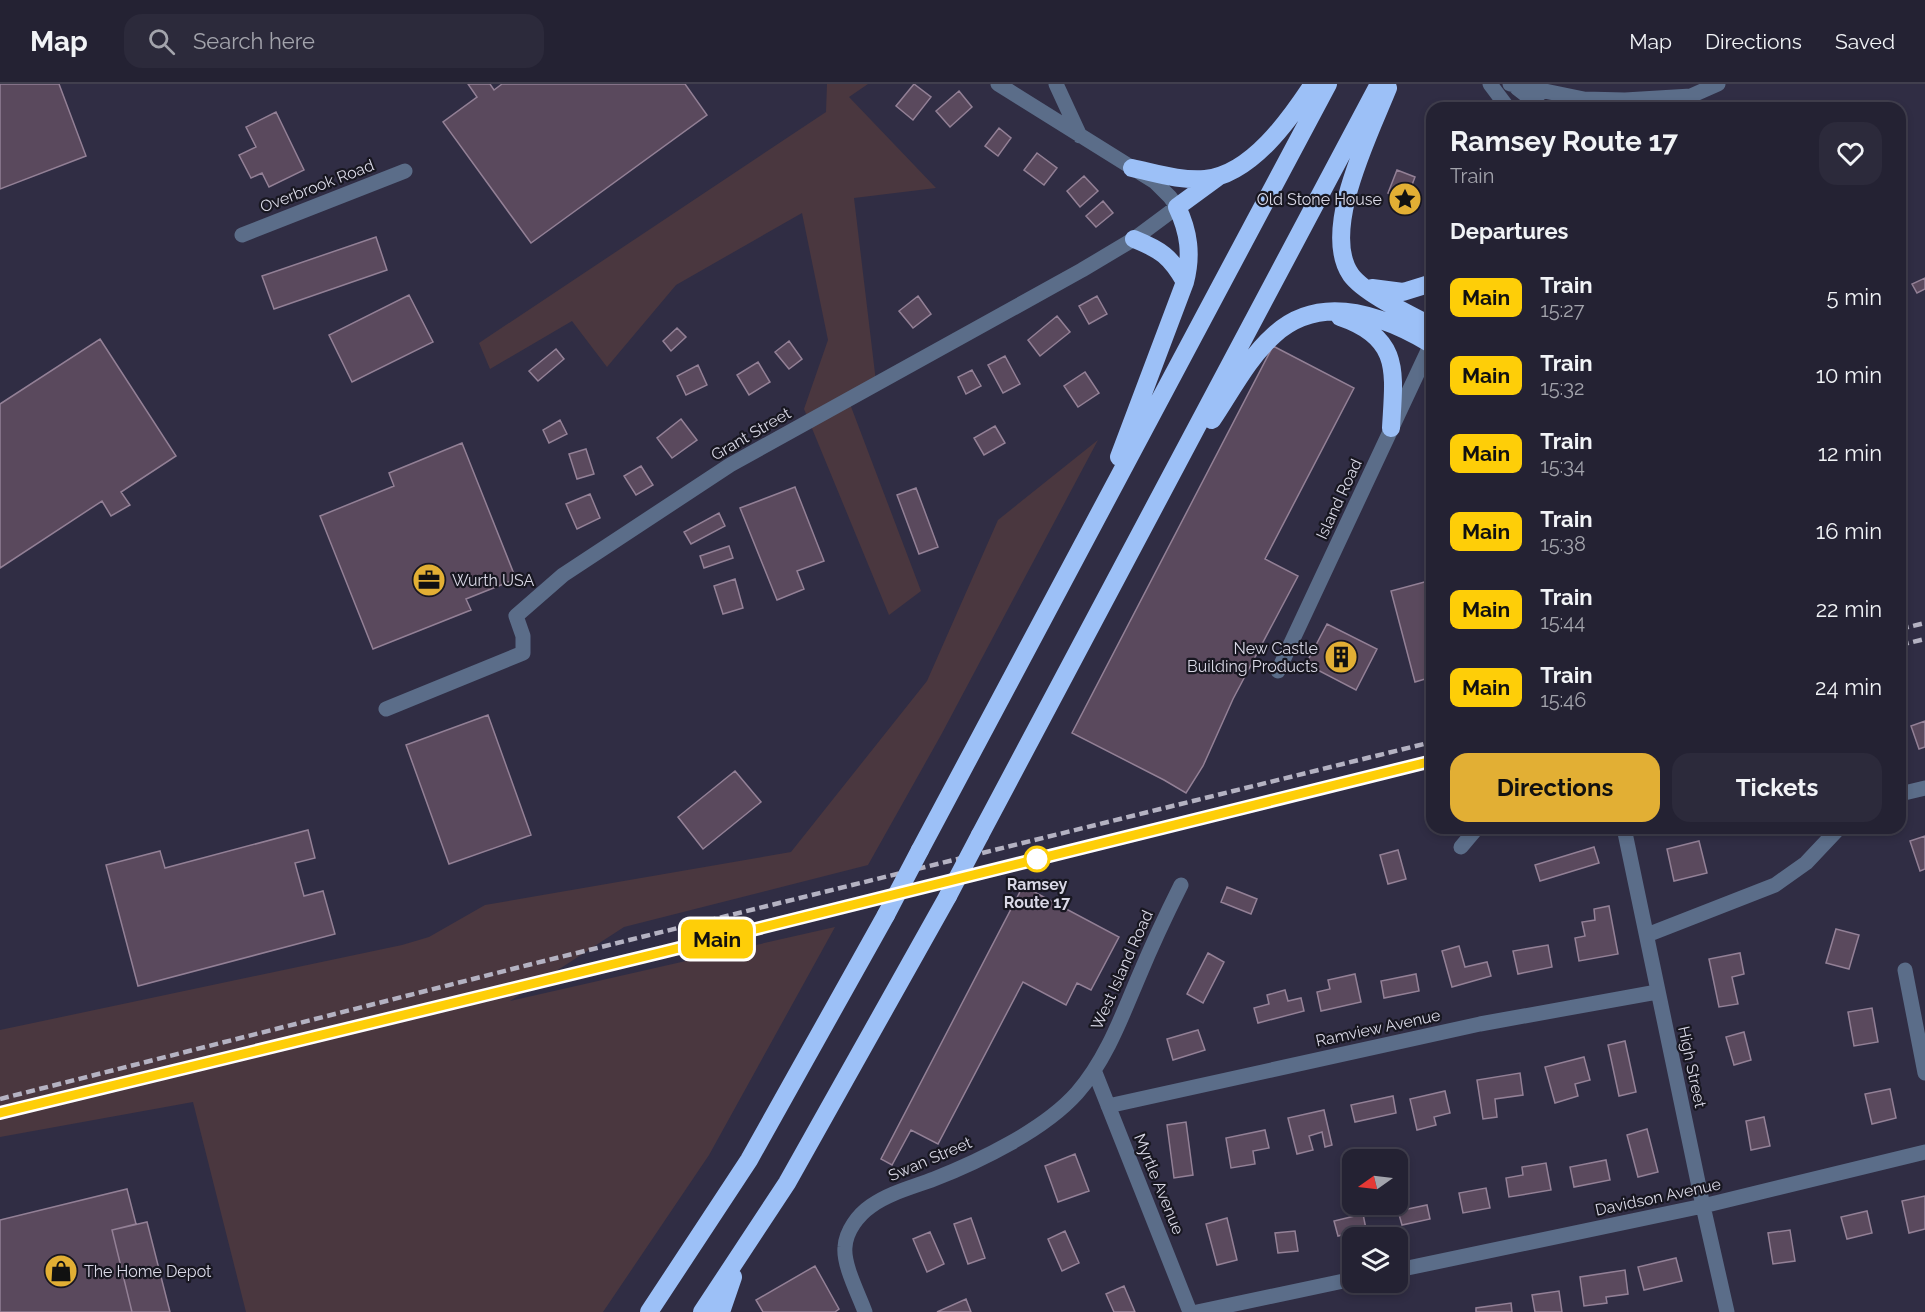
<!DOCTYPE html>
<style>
body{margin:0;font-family:Raleway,sans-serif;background:#2c2a3b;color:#f1f3f6;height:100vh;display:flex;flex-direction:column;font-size:22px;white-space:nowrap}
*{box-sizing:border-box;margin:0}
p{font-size:20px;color:#a3a4ac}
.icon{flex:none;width:33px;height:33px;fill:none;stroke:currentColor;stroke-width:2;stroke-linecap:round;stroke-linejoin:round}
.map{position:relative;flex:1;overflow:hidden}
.panel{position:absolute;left:1426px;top:18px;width:480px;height:732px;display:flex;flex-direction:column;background:#242233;border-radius:18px;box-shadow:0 3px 9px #0003,0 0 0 2px #413f4e}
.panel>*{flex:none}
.badge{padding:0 12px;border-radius:9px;font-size:21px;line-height:39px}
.needle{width:39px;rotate:256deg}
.tools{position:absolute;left:1342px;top:1065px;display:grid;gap:12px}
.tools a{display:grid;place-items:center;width:66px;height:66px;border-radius:12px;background:#242233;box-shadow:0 3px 9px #0003,0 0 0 2px #413f4e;font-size:30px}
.map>.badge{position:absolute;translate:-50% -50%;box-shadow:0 0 0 3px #fff}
h2{padding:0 24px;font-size:22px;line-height:54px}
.round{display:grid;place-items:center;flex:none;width:63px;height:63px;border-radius:18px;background:#2c2a3b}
.headline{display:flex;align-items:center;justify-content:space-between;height:102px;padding:0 24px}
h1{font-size:28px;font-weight:700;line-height:45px}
.action{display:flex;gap:12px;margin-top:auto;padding:12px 24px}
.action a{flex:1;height:69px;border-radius:18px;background:#e2af34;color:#111;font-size:24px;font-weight:700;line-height:69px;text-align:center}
.action a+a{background:#2c2a3b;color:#f1f3f6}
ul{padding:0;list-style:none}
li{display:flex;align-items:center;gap:18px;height:78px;padding:0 24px}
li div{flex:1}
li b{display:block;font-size:22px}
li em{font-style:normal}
li .badge{min-width:66px;font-weight:700;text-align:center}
header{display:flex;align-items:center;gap:36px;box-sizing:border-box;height:84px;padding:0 30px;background:#242233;border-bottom:2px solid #413f4e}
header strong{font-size:28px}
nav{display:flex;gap:33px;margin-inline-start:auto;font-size:21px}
.search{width:420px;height:54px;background:#2c2a3b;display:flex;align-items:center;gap:15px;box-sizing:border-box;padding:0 21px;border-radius:18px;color:#a3a4ac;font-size:22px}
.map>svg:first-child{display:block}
</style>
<header>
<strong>Map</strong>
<div class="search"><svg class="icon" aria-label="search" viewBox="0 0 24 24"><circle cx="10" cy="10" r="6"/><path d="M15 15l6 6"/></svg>Search here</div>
<nav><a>Map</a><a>Directions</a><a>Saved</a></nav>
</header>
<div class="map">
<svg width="1925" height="1228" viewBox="0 0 1925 1228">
<rect width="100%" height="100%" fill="#302d44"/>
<path fill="#4a373f" d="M 827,0 L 868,0 L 849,13 L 936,104 L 854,114 L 877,306 L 850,320 L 921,507 L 889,531 L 804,325 L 828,256 L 802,129 L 676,201 L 607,283 L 572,237 L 490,285 L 479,259 L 826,28 Z
M 1098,356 L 941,651 L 868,781 L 624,843 L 510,917 L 835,843 L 709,1071 L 603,1228 L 246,1228 L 193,1018 L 0,1053 L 0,946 L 402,861 L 429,853 L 485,821 L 791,768 L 927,597 L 998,436 Z"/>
<path fill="#5a495d" stroke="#938096" stroke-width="1.5" d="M 0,0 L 59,0 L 86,72 L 0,105 Z
M 468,0 L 490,0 L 494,6 L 502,0 L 685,0 L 707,31 L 531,159 L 443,38 L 477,13 Z
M 914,0 L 931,13 L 913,36 L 896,22 Z
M 959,7 L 972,23 L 950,43 L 936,27 Z
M 276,28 L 304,86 L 269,103 L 262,89 L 251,94 L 239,71 L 256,63 L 246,43 Z
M 999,44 L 1011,54 L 998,72 L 985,62 Z
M 1037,69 L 1057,84 L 1044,101 L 1024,86 Z
M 1397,86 L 1415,93 L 1406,117 L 1388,109 Z
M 1084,92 L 1098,107 L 1080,123 L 1067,107 Z
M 1103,117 L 1113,129 L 1096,143 L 1086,132 Z
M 376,153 L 387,186 L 274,225 L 262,192 Z
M 1925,194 L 1925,205 L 1917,209 L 1912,200 Z
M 409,211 L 433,258 L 352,298 L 329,251 Z
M 918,212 L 931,230 L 913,244 L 899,227 Z
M 1097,212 L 1107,230 L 1089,240 L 1079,222 Z
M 1057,232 L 1070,248 L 1040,272 L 1028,256 Z
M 677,244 L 686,253 L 671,267 L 663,257 Z
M 100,255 L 176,372 L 121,408 L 130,421 L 111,432 L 102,417 L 0,484 L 0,320 Z
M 789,257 L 802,275 L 789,285 L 775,268 Z
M 1273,262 L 1354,304 L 1265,475 L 1298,492 L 1233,615 L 1203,682 L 1186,709 L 1164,696 L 1072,649 Z
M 556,265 L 564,275 L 538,297 L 529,287 Z
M 1005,272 L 1020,300 L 1003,309 L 988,281 Z
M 758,278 L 770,298 L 749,311 L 737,291 Z
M 698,281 L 707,301 L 686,311 L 677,292 Z
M 972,286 L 981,302 L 966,310 L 958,293 Z
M 1085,288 L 1099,309 L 1078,323 L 1064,302 Z
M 681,335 L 697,356 L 672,374 L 657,354 Z
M 560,336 L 567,350 L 549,359 L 543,346 Z
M 995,342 L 1005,359 L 984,371 L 974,354 Z
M 462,359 L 516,495 L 466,515 L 471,526 L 373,565 L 320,432 L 394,402 L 389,389 Z
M 586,365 L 594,390 L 577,395 L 569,370 Z
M 641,382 L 653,401 L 636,411 L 624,392 Z
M 795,403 L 824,477 L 797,487 L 804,505 L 777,516 L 740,424 Z
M 916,404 L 938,463 L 919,470 L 897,411 Z
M 590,410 L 600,434 L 577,445 L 566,420 Z
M 719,429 L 725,442 L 691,460 L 684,448 Z
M 729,462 L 733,474 L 704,484 L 700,472 Z
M 735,495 L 743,524 L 723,530 L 714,502 Z
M 1432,496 L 1432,593 L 1415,598 L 1391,507 Z
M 1327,540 L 1377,565 L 1356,606 L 1306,580 Z
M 488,631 L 531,751 L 449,780 L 406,661 Z
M 1925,637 L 1925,663 L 1919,665 L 1911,642 Z
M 735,687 L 761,718 L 703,765 L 678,733 Z
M 308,746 L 315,774 L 295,779 L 304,812 L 323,807 L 335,850 L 138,902 L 106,781 L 160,767 L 165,784 Z
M 1925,752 L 1925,785 L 1920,787 L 1910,757 Z
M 1699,757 L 1707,789 L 1674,797 L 1667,765 Z
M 1594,763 L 1599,779 L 1540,797 L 1535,781 Z
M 1398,766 L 1406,795 L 1388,800 L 1380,771 Z
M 1023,802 L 1119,853 L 1091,906 L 1077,899 L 1066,921 L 1023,898 L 938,1060 L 911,1046 L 892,1081 L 881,1075 Z
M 1227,803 L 1257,815 L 1251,830 L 1221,818 Z
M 1609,822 L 1618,870 L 1579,877 L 1575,854 L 1585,852 L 1582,838 L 1595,836 L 1594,825 Z
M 1836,845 L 1859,851 L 1849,885 L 1826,879 Z
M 1548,861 L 1552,883 L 1518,890 L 1513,867 Z
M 1459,862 L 1465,883 L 1487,878 L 1491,892 L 1452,903 L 1442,867 Z
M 1208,869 L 1224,878 L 1203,919 L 1187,910 Z
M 1740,869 L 1744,890 L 1732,893 L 1738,920 L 1719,923 L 1709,875 Z
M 1355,890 L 1361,918 L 1321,927 L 1317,908 L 1330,905 L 1328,896 Z
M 1416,890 L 1419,907 L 1384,914 L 1381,897 Z
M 1285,906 L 1288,917 L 1301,914 L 1304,927 L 1258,939 L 1254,924 L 1269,920 L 1267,911 Z
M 1872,924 L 1878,958 L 1854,962 L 1848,928 Z
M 1198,946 L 1205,966 L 1173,976 L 1167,955 Z
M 1744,948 L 1751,976 L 1734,981 L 1726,953 Z
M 1625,957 L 1636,1008 L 1619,1012 L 1608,961 Z
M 1584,973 L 1590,996 L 1575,1000 L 1578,1012 L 1555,1019 L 1545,983 Z
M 1520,989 L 1523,1011 L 1495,1015 L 1497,1033 L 1483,1035 L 1477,996 Z
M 1890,1005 L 1896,1034 L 1872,1040 L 1865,1010 Z
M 1445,1007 L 1450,1029 L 1434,1033 L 1436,1041 L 1417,1046 L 1410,1015 Z
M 1393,1012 L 1396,1029 L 1355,1038 L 1351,1021 Z
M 1324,1026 L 1332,1061 L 1325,1063 L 1322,1048 L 1309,1052 L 1313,1066 L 1297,1070 L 1288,1034 Z
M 1764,1033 L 1770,1062 L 1751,1066 L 1746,1037 Z
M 1186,1038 L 1193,1091 L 1174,1094 L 1167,1041 Z
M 1647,1045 L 1658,1088 L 1638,1093 L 1627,1051 Z
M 1265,1046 L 1269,1064 L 1253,1067 L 1255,1080 L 1231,1084 L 1226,1054 Z
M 1075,1070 L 1089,1107 L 1058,1118 L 1045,1082 Z
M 1606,1076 L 1610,1096 L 1574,1103 L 1570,1083 Z
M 1546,1079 L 1551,1106 L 1509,1113 L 1506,1094 L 1523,1091 L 1522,1083 Z
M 1486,1104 L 1490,1124 L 1463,1129 L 1459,1109 Z
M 127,1105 L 136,1140 L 112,1146 L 132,1228 L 0,1228 L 0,1136 Z
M 1925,1112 L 1925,1145 L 1909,1149 L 1902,1117 Z
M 1427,1121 L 1430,1135 L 1402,1141 L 1398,1127 Z
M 1867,1127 L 1872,1149 L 1847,1155 L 1841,1133 Z
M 1363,1130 L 1366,1145 L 1338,1152 L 1334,1137 Z
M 971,1134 L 985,1174 L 968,1180 L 954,1140 Z
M 1227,1134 L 1237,1176 L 1217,1181 L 1206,1140 Z
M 147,1138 L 170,1228 L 132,1228 L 112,1146 Z
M 1790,1146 L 1795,1177 L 1773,1180 L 1768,1149 Z
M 1065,1147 L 1079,1179 L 1062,1187 L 1048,1155 Z
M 1295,1147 L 1298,1167 L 1278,1169 L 1275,1149 Z
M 930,1148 L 944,1180 L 927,1188 L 913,1155 Z
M 1676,1174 L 1682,1197 L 1644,1206 L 1638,1183 Z
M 815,1182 L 839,1225 L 835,1228 L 763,1228 L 756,1216 Z
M 1625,1186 L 1628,1210 L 1606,1213 L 1607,1219 L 1584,1222 L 1580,1193 Z
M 1124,1202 L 1135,1228 L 1114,1228 L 1106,1210 Z
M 1559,1207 L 1562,1228 L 1535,1228 L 1532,1211 Z
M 966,1215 L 971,1228 L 937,1228 Z
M 1511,1219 L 1512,1228 L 1476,1228 L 1476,1224 Z"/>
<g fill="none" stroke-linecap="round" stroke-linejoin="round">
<path stroke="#5b6d89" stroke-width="15" d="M 1056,0 L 1080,52
M 1490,0 L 1508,24
M 1510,0 L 1584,15 L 1625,16 L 1691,12
M 1517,4 L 1543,24
M 1684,15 L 1718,0
M 242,151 L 405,87
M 1278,587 L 1432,258
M 386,625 L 523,569 L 523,552 L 516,532 L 563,491 L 730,381 L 1082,186 L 1134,155 L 1177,123 L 1170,113 L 1155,98 L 998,0
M 1900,710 L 1925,704
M 1624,744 L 1703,1122 L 1727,1228
M 1461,763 L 1477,744
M 1647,851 L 1775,801 L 1806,779 L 1839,744
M 1905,886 L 1925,989
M 1094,986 L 1190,1228
M 1108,1022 L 1480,940 L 1657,908
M 1398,1186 L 1703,1122 L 1925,1068
M 865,1228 C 859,1211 843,1181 845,1163 C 846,1147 858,1131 871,1122 C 889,1109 913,1103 934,1095 C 980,1077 1044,1046 1077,1009 C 1106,976 1122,932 1139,892 C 1152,861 1166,831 1181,801
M 1197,1228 L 1353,1195"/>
<path stroke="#9cc0f7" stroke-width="18" d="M 1388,4 C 1370,49 1320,147 1351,191 C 1365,210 1411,231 1432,242
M 1132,84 C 1156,89 1180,97 1205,95 C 1251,91 1290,35 1313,0
M 1134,155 C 1161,166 1170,172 1185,198
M 1372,204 L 1403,208 L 1432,199
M 1340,233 C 1402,254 1394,289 1391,344
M 1212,336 C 1231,308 1248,274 1274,251 C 1321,208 1384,232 1431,260
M 1119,373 L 1185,198 C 1192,171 1189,148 1177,123 L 1218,93
M 980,751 L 1379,0
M 920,766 L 1328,0
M 649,1228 L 749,1076 L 886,831
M 702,1228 L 787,1099 L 948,812
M 721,1228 L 733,1193"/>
<path stroke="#b4b2c2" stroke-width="4.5" stroke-dasharray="9 4.5" stroke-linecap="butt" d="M 1900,545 L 1925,539
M 1900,561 L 1925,555
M 0,1015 L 528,881 L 1432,658
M 0,1029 L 663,868 L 1432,677"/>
<path stroke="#9cc0f7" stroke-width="18" d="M 948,812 L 980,751
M 886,831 L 920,766"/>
</g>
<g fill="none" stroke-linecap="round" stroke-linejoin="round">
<defs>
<path id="line" d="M 0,1029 L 663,868 L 1432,677"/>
</defs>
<use href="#line" stroke="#fff" stroke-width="14"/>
<use href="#line" stroke="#fece08" stroke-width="9"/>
</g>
<defs>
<symbol id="sight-disc" viewBox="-11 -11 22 22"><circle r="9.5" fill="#e2af34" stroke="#181721"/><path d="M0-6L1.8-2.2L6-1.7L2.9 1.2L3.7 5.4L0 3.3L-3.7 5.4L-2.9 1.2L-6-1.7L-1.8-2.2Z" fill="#111"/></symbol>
<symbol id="office-disc" viewBox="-11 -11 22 22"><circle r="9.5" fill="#e2af34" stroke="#181721"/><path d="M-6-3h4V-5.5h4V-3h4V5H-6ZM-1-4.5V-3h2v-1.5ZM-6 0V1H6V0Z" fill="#111"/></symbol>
<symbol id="building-disc" viewBox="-11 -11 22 22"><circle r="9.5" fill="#e2af34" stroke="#181721"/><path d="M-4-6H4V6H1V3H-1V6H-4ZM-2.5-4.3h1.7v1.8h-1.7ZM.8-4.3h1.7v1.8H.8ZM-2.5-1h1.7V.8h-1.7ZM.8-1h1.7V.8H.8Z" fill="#111"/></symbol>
<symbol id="shop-disc" viewBox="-11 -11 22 22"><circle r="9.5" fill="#e2af34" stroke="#181721"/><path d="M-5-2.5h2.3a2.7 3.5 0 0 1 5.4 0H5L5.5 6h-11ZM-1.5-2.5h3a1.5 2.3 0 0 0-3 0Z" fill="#111"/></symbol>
</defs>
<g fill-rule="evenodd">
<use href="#sight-disc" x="1386" y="96" width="38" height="38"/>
<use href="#office-disc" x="410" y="477" width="38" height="38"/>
<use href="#building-disc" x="1322" y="554" width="38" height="38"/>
<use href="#shop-disc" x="42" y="1168" width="38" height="38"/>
</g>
<circle fill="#fff" stroke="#fece08" stroke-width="3" cx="1037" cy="775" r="12"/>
<g text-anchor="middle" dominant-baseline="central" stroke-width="4.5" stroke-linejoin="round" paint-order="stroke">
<g font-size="16" fill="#d9d8e6" stroke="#181721">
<text transform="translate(317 102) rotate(-21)">Overbrook Road</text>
<text transform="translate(751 350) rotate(-30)">Grant Street</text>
<text transform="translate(1339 415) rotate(-65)">Island Road</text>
<text transform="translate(1122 886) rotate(-66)">West Island Road</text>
<text transform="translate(1378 944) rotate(-12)">Ramview Avenue</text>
<text transform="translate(1692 983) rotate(78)">High Street</text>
<text transform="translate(930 1075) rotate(-23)">Swan Street</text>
<text transform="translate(1159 1100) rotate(68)">Myrtle Avenue</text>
<text transform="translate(1658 1113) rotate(-12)">Davidson Avenue</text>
</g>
<g font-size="16" fill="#d9d8e6" stroke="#181721" text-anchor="end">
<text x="1382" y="115">Old Stone House</text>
<text x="452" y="496" text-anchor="start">Wurth USA</text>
<text x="1318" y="564">New Castle<tspan x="1318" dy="18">Building Products</tspan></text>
<text x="84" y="1187" text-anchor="start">The Home Depot</text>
</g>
<g font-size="16" font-weight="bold" fill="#d9d8e6" stroke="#181721">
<text x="1037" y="800">Ramsey<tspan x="1037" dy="18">Route 17</tspan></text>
</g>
</g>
</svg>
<div class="tools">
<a><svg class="needle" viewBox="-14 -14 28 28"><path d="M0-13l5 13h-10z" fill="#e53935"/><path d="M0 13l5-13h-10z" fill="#a3a4ac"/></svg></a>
<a><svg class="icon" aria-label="layers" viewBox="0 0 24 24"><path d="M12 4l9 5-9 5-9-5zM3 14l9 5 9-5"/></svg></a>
</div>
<b class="badge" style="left:717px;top:855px;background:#fece08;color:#111">Main</b>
<section class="panel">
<div class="headline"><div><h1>Ramsey Route 17</h1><p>Train</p></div><a class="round"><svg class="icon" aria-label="heart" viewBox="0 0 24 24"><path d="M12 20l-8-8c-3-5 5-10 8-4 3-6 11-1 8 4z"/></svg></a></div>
<h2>Departures</h2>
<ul>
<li><span class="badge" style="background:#fece08;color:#111">Main</span><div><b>Train</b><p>15:27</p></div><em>5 min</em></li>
<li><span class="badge" style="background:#fece08;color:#111">Main</span><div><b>Train</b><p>15:32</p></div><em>10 min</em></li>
<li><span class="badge" style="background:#fece08;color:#111">Main</span><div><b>Train</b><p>15:34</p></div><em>12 min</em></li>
<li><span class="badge" style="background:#fece08;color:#111">Main</span><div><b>Train</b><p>15:38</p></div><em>16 min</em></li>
<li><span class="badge" style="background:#fece08;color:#111">Main</span><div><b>Train</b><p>15:44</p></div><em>22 min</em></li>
<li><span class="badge" style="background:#fece08;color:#111">Main</span><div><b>Train</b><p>15:46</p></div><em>24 min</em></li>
</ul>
<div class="action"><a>Directions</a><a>Tickets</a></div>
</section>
</div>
